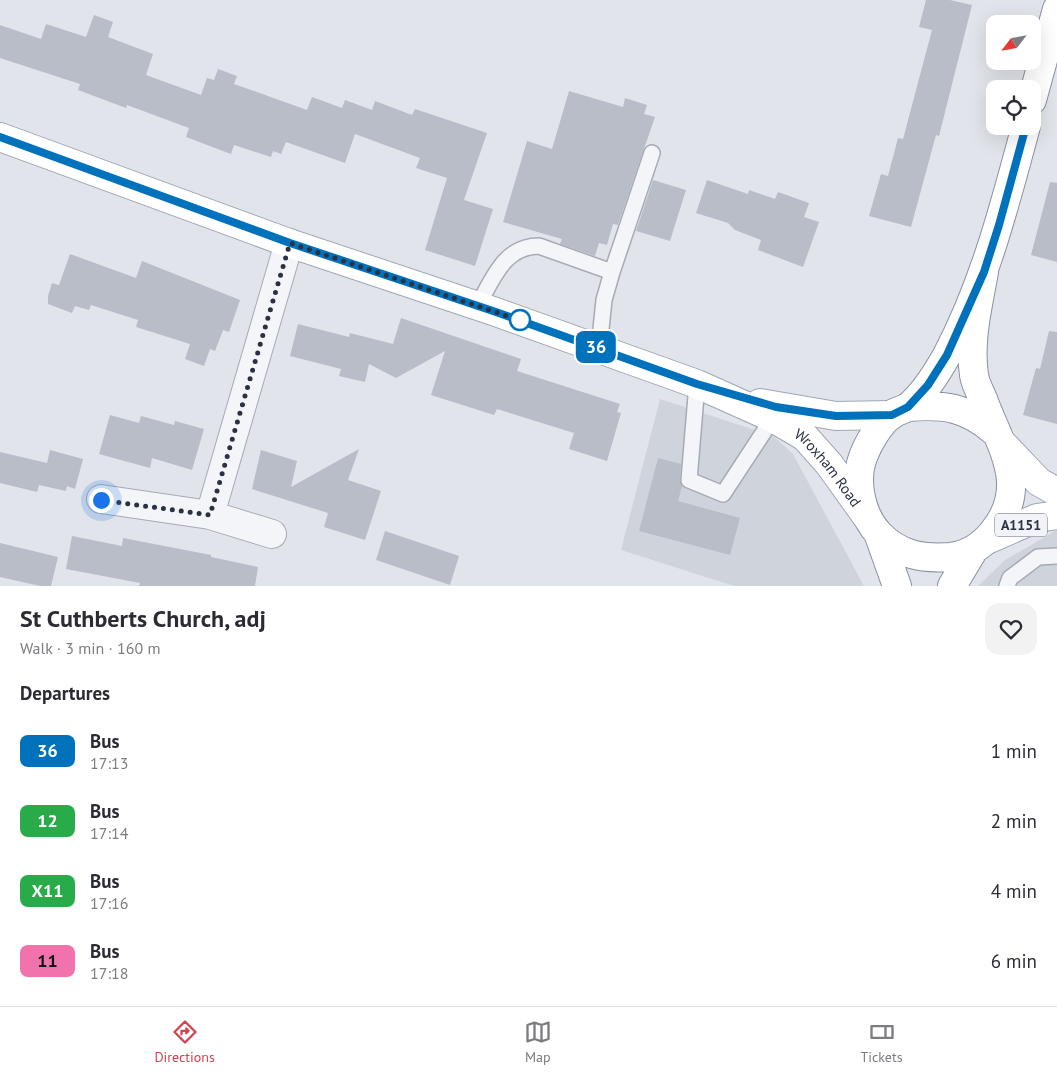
<!DOCTYPE html>
<meta charset="utf-8">
<style>
body{margin:0;font-family:"PT Sans",sans-serif;background:#f2f2f3;color:#2b2b33;height:100vh;display:flex;flex-direction:column;font-size:19px;white-space:nowrap}
*{box-sizing:border-box;margin:0}
p{font-size:16px;color:#7c7c81}
.icon{flex:none;width:28px;height:28px;fill:none;stroke:currentColor;stroke-width:2;stroke-linecap:round;stroke-linejoin:round}
.map{position:relative;height:586px;overflow:hidden}
.sheet{display:flex;flex-direction:column;background:#fff;flex:1}
.sheet>*{flex:none}
.badge{padding:0 10px;border-radius:8px;font-size:18px;line-height:32px}
.needle{width:32px;rotate:239deg}
.controls{position:absolute;left:986px;top:15px;display:grid;gap:10px}
.controls a{display:grid;place-items:center;width:55px;height:55px;border-radius:10px;background:#fff;box-shadow:0 5px 20px #0002;font-size:25px}
.you{position:absolute;width:25px;height:25px;margin:-12px;border:4px solid #fff;border-radius:50%;background:#1a73e8;box-shadow:0 0 0 8px #1a73e833}
.map>.badge{position:absolute;translate:-50% -50%;box-shadow:0 0 0 2px #fff}
h2{padding:0 20px;font-size:19px;line-height:45px}
.round{display:grid;place-items:center;flex:none;width:52px;height:52px;border-radius:15px;background:#f2f2f3}
.overview{display:flex;align-items:center;justify-content:space-between;height:85px;padding:0 20px}
h1{font-size:24px;font-weight:700;line-height:38px}
ul{padding:0;list-style:none}
li{display:flex;align-items:center;gap:15px;height:70px;padding:0 20px}
li div{flex:1}
li b{display:block;font-size:19px}
li em{font-style:normal}
li .badge{min-width:55px;font-weight:700;text-align:center}
.tabs{display:flex;justify-content:space-around;align-items:center;height:70px;border-top:1px solid #e1e1e2;background:#fff;font-size:14px;color:#7c7c81}
.tabs a{display:grid;justify-items:center;gap:2px}
.tabs .on{color:#d3434f}
.map>svg:first-child{display:block}
</style>
<div class="map">
<svg width="1057" height="586" viewBox="0 0 1057 586">
<rect width="100%" height="100%" fill="#e1e4ea"/>
<path fill="#cfd3dc" d="M 660,399 L 773,436 L 793,454 L 864,586 L 734,586 L 621,550 Z
M 1057,530 L 1057,586 L 978,586 L 1005,560 Z"/>
<path fill="#b8bdc8" d="M 926,0 L 950,0 L 972,5 L 939,136 L 936,135 L 911,227 L 869,216 L 881,174 L 888,176 L 898,138 L 903,139 L 932,30 L 919,27 Z
M 94,15 L 113,22 L 108,37 L 153,54 L 146,75 L 201,95 L 207,78 L 214,80 L 218,69 L 237,76 L 234,84 L 307,110 L 312,97 L 342,108 L 345,100 L 372,110 L 375,101 L 412,115 L 415,109 L 487,133 L 464,200 L 493,209 L 475,266 L 425,250 L 447,178 L 416,168 L 420,158 L 355,134 L 345,163 L 286,142 L 281,154 L 273,151 L 271,157 L 234,145 L 231,154 L 186,137 L 189,128 L 127,105 L 126,108 L 78,90 L 80,84 L 0,58 L 0,25 L 41,39 L 46,24 L 86,37 Z
M 569,91 L 623,107 L 625,98 L 647,105 L 644,114 L 655,117 L 618,225 L 613,224 L 607,245 L 599,243 L 595,256 L 560,244 L 562,239 L 503,222 L 527,141 L 552,149 Z
M 653,180 L 686,190 L 670,241 L 636,231 Z
M 707,180 L 748,194 L 749,190 L 775,199 L 778,192 L 809,203 L 804,217 L 819,222 L 803,267 L 758,250 L 761,240 L 735,230 L 728,223 L 696,213 Z
M 1050,182 L 1057,183 L 1057,262 L 1031,255 Z
M 70,254 L 136,278 L 142,261 L 240,300 L 229,332 L 223,330 L 215,351 L 210,349 L 204,366 L 185,359 L 190,344 L 136,327 L 138,320 L 91,305 L 89,310 L 75,306 L 72,313 L 48,304 L 48,296 L 52,283 L 59,285 Z
M 401,318 L 521,359 L 517,371 L 620,404 L 617,412 L 621,413 L 607,461 L 569,449 L 574,433 L 497,409 L 494,415 L 431,395 L 445,351 L 396,378 L 369,364 L 365,382 L 339,376 L 341,369 L 290,356 L 298,324 L 349,337 L 350,333 L 393,344 Z
M 1049,331 L 1057,332 L 1057,424 L 1023,415 L 1036,368 L 1040,369 Z
M 110,415 L 139,423 L 141,416 L 174,425 L 175,421 L 204,429 L 192,470 L 152,458 L 150,468 L 99,454 Z
M 359,449 L 348,480 L 381,491 L 365,540 L 324,527 L 328,513 L 252,489 L 261,450 L 297,461 L 291,487 Z
M 50,450 L 83,459 L 75,489 L 67,486 L 66,491 L 39,485 L 37,492 L 0,483 L 0,452 L 47,463 Z
M 658,458 L 681,464 L 680,479 L 682,486 L 678,501 L 740,518 L 730,555 L 639,531 Z
M 385,531 L 459,556 L 450,585 L 376,560 Z
M 72,536 L 122,546 L 123,538 L 211,555 L 211,557 L 258,567 L 255,586 L 139,586 L 140,583 L 66,569 Z
M 0,543 L 58,557 L 51,586 L 40,586 L 0,577 Z"/>
<g fill="none" stroke-linecap="round" stroke-linejoin="round">
<defs>
<path id="lane" d="M 612,272 L 652,153
M 478,305 C 493,279 504,246 539,246 L 612,272 L 604,300 L 599,348
M 697,384 L 689,480 L 723,494 L 773,418
M 1007,586 L 1010,578 L 1038,557 L 1057,556"/>
<path id="street" d="M 101,499 L 210,515 L 289,243
M 210,515 L 272,534"/>
<g id="primary">
<path id="s1" d="M 0,137 L 289,243 L 493,311 L 697,384 L 773,418 L 805,437 L 829,464 L 867,517"/>
<path d="M 760,403 L 836,416 L 892,415"/>
<path d="M 1001,442 L 1039,482 L 1057,492"/>
<path d="M 987,540 L 1037,518 L 1057,515"/>
</g>
<path id="highway" d="M 1032,100 L 1057,9
M 984,272 C 978,306 969,340 974,375 C 975,383 980,392 983,399 C 1000,446 1031,486 993,532 C 982,546 969,555 950,557 C 922,559 899,555 879,534 C 861,515 854,481 863,457 C 868,443 880,423 892,414 C 897,411 903,410 908,407 C 924,394 937,373 947,355 C 985,283 1005,204 1026,126
M 908,407 C 944,404 966,407 994,431
M 878,533 L 897,586
M 952,586 L 973,551"/>
</defs>
<use href="#lane" stroke="#a6abb5" stroke-width="18"/>
<use href="#street" stroke="#a6abb5" stroke-width="30"/>
<use href="#primary" stroke="#a0a8b7" stroke-width="30"/>
<use href="#highway" stroke="#8891a2" stroke-width="30"/>
<use href="#lane" stroke="#f4f5f8" stroke-width="15"/>
<use href="#street" stroke="#f4f5f8" stroke-width="28"/>
<use href="#primary" stroke="#fff" stroke-width="28"/>
<use href="#highway" stroke="#fff" stroke-width="28"/>
</g>
<g fill="none" stroke-linecap="round" stroke-linejoin="round">
<defs>
<path id="line" d="M 0,137 L 290,243 L 493,311 L 697,384 L 776,407 L 836,416 L 892,415 L 908,407 L 928,385 L 947,355 L 984,272 L 999,225 L 1026,126"/>
</defs>
<use href="#line" stroke="#fff" stroke-width="11"/>
<use href="#line" stroke="#0072bc" stroke-width="8"/>
<path stroke="#293143" stroke-width="5" stroke-dasharray="0 9" d="M 101,500 L 210,515 L 290,243 L 528,323 L 520,320"/>
</g>
<circle fill="#fff" stroke="#0072bc" stroke-width="2.5" cx="520" cy="320" r="10"/>
<g text-anchor="middle" dominant-baseline="central" stroke-width="4.5" stroke-linejoin="round" paint-order="stroke">
<rect fill="#f1f3f8" stroke="#656b79" stroke-width="1" x="995" y="513.5" width="52" height="23" rx="4"/>
<g font-size="14" font-weight="bold" fill="#293143">
<text x="1021" y="525">A1151</text>
</g>
<g font-size="15" fill="#293143" stroke="#f1f3f8">
<text stroke="none"><textPath href="#s1" startOffset="898">Wroxham Road</textPath></text>
</g>
</g>
</svg>
<div class="controls">
<a><svg class="needle" viewBox="-14 -14 28 28"><path d="M0-13l5 13h-10z" fill="#e53935"/><path d="M0 13l5-13h-10z" fill="#7c7c81"/></svg></a>
<a><svg class="icon" aria-label="locate" viewBox="0 0 24 24"><circle cx="12" cy="12" r="6"/><path d="M12 2v4M12 18v4M2 12h4M18 12h4"/></svg></a>
</div>
<div class="you" style="left:101px;top:500px"></div>
<b class="badge" style="left:596px;top:347px;background:#0072bc;color:#fff">36</b>
</div>
<section class="sheet">
<div class="overview"><div><h1>St Cuthberts Church, adj</h1><p>Walk · 3 min · 160 m</p></div><a class="round"><svg class="icon" aria-label="heart" viewBox="0 0 24 24"><path d="M12 20l-8-8c-3-5 5-10 8-4 3-6 11-1 8 4z"/></svg></a></div>
<h2>Departures</h2>
<ul>
<li><span class="badge" style="background:#0072bc;color:#fff">36</span><div><b>Bus</b><p>17:13</p></div><em>1 min</em></li>
<li><span class="badge" style="background:#29ab4a;color:#fff">12</span><div><b>Bus</b><p>17:14</p></div><em>2 min</em></li>
<li><span class="badge" style="background:#29ab4a;color:#fff">X11</span><div><b>Bus</b><p>17:16</p></div><em>4 min</em></li>
<li><span class="badge" style="background:#f172ac;color:#111">11</span><div><b>Bus</b><p>17:18</p></div><em>6 min</em></li>
</ul>
</section>
<nav class="tabs">
<a class="on"><svg class="icon" aria-label="directions" viewBox="0 0 24 24"><path d="M12 3l9 9-9 9-9-9zM9 14v-3h6M13 9l2 2-2 2"/></svg>Directions</a>
<a><svg class="icon" aria-label="map" viewBox="0 0 24 24"><path d="M3 6l6-2 6 2 6-2v14l-6 2-6-2-6 2zM9 4v14M15 6v14"/></svg>Map</a>
<a><svg class="icon" aria-label="tickets" viewBox="0 0 24 24"><path d="M3 7h18v10H3zM15 7v10"/></svg>Tickets</a>
</nav>
